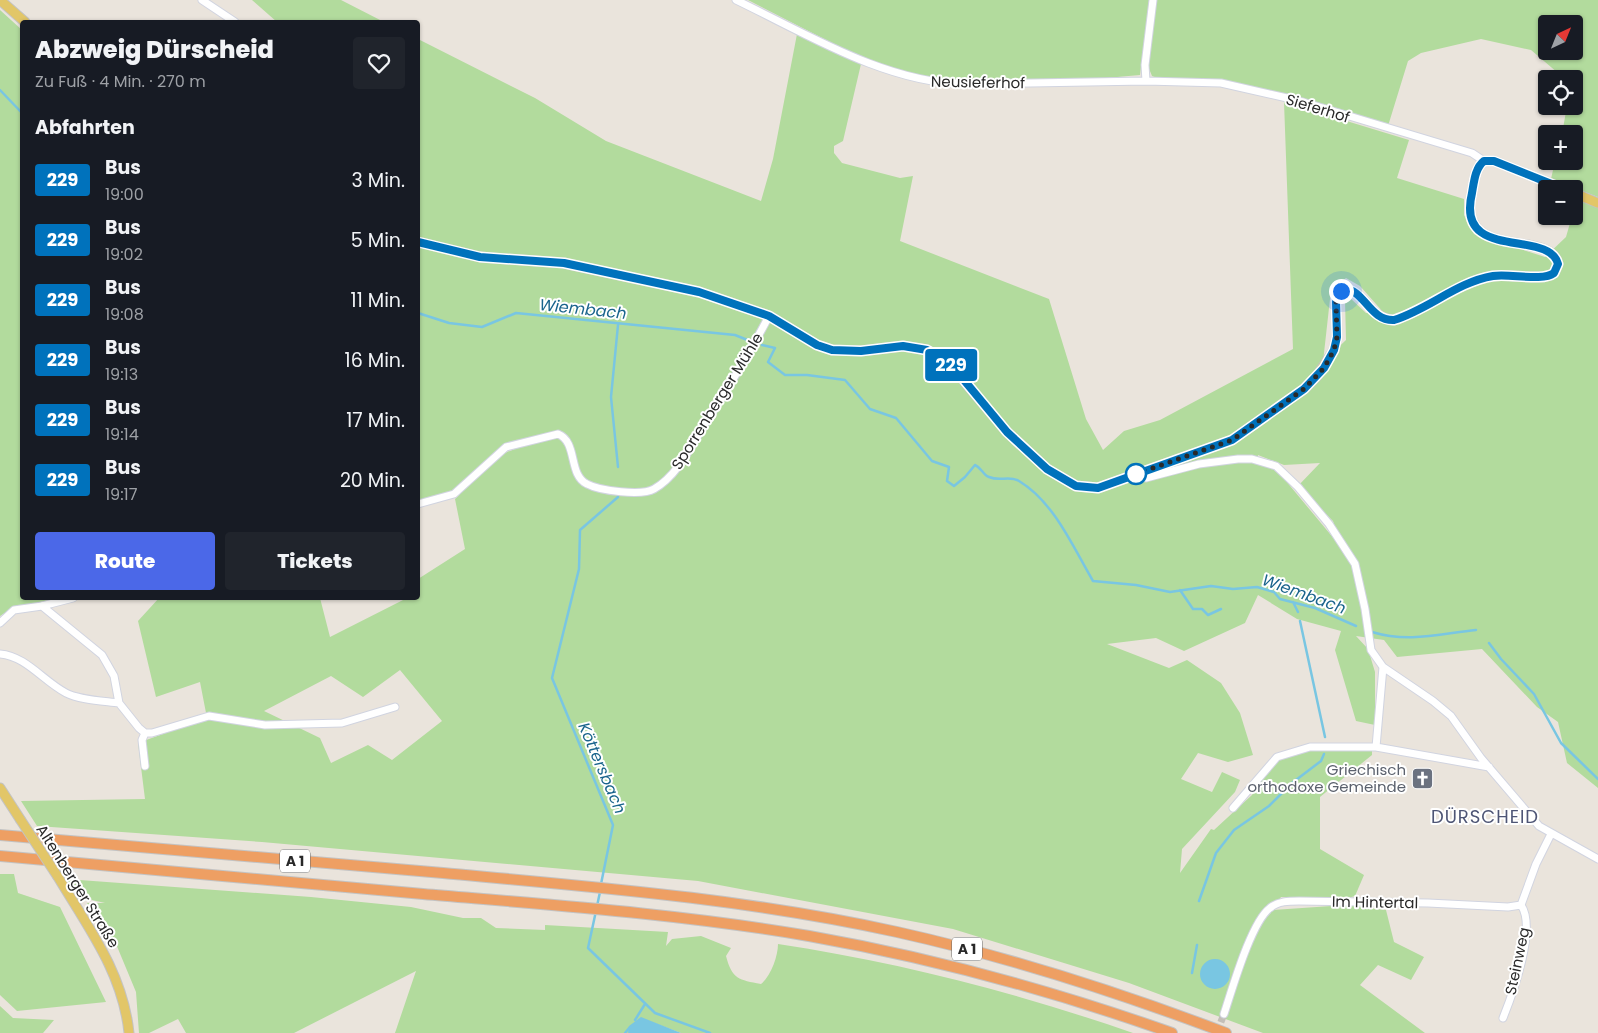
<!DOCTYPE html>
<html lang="de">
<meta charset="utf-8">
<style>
body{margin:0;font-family:Poppins,sans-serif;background:#20242c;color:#f1f3f6;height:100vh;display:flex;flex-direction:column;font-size:19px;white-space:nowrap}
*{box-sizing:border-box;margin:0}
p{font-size:16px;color:#9ea1a6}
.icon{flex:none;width:28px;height:28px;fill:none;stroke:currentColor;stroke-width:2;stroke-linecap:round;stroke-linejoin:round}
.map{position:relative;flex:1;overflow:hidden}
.panel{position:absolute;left:20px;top:20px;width:400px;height:580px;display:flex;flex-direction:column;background:#171b24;border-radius:5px;box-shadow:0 1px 4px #0004}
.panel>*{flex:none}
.badge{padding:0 10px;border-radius:4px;font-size:18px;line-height:32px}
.needle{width:32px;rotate:43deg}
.tools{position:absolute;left:1538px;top:15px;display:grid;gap:10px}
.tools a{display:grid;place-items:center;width:45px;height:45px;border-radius:5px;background:#171b24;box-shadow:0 1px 4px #0004;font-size:25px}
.you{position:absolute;width:25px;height:25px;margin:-12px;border:4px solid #fff;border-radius:50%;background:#1a73e8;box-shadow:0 0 0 8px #1a73e833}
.map>.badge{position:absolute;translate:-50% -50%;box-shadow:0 0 0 2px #fff}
h2{padding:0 15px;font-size:19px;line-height:45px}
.round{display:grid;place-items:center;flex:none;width:52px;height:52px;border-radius:5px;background:#20242c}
.head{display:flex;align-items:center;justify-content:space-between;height:85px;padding:0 15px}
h1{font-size:24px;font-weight:800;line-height:38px}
.button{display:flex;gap:10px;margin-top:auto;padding:10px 15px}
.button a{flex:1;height:58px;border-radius:5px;background:#4b68e8;color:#fff;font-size:20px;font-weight:800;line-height:58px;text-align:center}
.button a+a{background:#20242c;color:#f1f3f6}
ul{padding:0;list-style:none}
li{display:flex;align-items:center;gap:15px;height:60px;padding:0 15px}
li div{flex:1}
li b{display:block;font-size:19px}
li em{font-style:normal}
li .badge{min-width:55px;font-weight:700;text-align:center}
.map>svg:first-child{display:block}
</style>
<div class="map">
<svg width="1598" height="1033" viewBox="0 0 1598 1033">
<rect width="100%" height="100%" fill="#eae4dc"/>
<path fill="#b2db9d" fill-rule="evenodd" d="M 252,0 L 341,0 L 384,22 L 277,22 Z
M 748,0 L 1149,0 L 1140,75 L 1060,82 L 941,81 L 869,62 Z
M 1155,0 L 1598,0 L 1598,197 L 1551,179 L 1555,161 L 1574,161 L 1574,134 L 1562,134 L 1567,106 L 1574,106 L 1574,79 L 1565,79 L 1531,50 L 1481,39 L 1421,53 L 1408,61 L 1388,126 L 1239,84 L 1218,80 L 1160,79 L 1152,76 L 1148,66 ZM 1546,24 L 1574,24 L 1574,51 L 1546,51 Z
M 0,10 L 22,30 L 22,598 L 57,598 L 11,609 L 0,616 Z
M 797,34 L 861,64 L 843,141 L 834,146 L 834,153 L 842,163 L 900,178 L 913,176 L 900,241 L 1049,299 L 1086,419 L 1103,450 L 1124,431 L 1160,420 L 1293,349 L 1284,102 L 1409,140 L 1397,178 L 1464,199 L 1464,215 L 1474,234 L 1545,257 L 1566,237 L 1572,216 L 1574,216 L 1577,197 L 1598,205 L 1598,788 L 1567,763 L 1558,722 L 1537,707 L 1482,649 L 1397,657 L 1384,640 L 1356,636 L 1368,649 L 1375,672 L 1375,725 L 1356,721 L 1335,650 L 1341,631 L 1297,619 L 1258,595 L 1245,623 L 1184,651 L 1156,638 L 1107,644 L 1169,668 L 1187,660 L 1221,683 L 1240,713 L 1253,755 L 1228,762 L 1198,753 L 1181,779 L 1212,792 L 1222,772 L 1240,780 L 1235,792 L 1182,849 L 1180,873 L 1211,829 L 1214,830 L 1252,795 L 1266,773 L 1279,760 L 1310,750 L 1372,750 L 1372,755 L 1320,797 L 1320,849 L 1364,875 L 1355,896 L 1348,898 L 1281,897 L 1273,910 L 1346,905 L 1386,910 L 1394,942 L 1424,957 L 1411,980 L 1378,965 L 1360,985 L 1425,1033 L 1263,1033 L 1129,983 L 953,929 L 698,881 L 262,842 L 37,826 L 21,801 L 145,799 L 138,743 L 207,718 L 200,682 L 156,697 L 138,621 L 159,598 L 320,598 L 330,637 L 407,598 L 418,598 L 418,579 L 465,549 L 455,499 L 500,455 L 558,431 L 503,445 L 452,492 L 418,502 L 418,39 L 535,98 L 606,141 L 761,201 L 773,159 ZM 1346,278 L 1360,286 L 1384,313 L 1366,313 L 1349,297 L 1345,300 L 1346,340 L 1323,362 L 1331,290 ZM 1258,455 L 1284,465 L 1320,463 L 1297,487 L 1333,521 L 1340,546 L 1281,475 L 1270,467 L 1256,463 ZM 400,670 L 442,721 L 392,760 L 368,745 L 331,763 L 320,738 L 264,711 L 331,676 L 363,697 Z
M 0,874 L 14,874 L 18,893 L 60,907 L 106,1002 L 17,1011 L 0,995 Z
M 66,879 L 311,897 L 411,907 L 463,918 L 481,918 L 496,928 L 545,930 L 545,925 L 668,932 L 666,946 L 672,939 L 701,936 L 731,948 L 726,956 C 732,979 739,980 761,984 C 771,976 778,956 778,944 C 898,962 1018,993 1133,1033 L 681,1033 L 641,1018 L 628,1033 L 395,1033 L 416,971 L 294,1033 L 186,1033 L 178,1019 L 149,1033 L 139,1033 L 136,992 L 116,944 L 87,903 L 105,903 L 79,897 Z
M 0,1006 L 13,1018 L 54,1020 L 43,1033 L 0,1033 Z"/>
<path fill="#79c6e2" d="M1200 974a15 15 0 1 1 30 0a15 15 0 1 1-30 0Z
M 641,1017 L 681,1033 L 628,1033 L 629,1026 Z"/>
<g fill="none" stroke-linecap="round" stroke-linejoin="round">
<path stroke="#79c6e2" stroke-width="2.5" d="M 0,90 L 22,113
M 418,313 L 449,323 L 482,327 L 516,313 L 735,335 L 750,341
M 762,345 L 775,348 L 768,362 L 785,375 L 807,375 L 845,380 L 870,409 L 896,418 L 932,461 L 949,467 L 947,481 L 954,486 L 965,477 L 975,465 C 982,468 983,475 989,477 C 1000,482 1009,475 1019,481 C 1054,502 1073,547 1093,581 L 1136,585 L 1170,592 L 1211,586 L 1233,589 L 1257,587 L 1274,592 L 1280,599 L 1315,608 L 1356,626
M 618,467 L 611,397 L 618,325
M 1180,590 L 1193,609 L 1202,609 L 1208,615 L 1221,609
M 1293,602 L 1298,612
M 1300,621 L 1325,737
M 1372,632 C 1408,643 1439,634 1476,630
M 1489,643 L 1501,659 L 1534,694 L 1561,743 L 1598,779
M 601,884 L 613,825 L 552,678 L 579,569 L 580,530 L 618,497
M 1199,901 L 1216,853 L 1234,830 L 1269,806 L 1292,783 L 1321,761 L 1324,754
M 597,906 L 600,892
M 596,911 L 588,948 L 655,1013 L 710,1033
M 1192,973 L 1197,945
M 635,1020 L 645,1004
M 625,1033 L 630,1027"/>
<path stroke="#c3bfb8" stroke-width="7" stroke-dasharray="7 3.5" stroke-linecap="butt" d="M 1217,1032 L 1224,1014"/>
<defs>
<path id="minor" d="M 202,0 L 235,22
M 736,0 C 807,34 884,82 963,84 L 1146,81 L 1221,83 L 1296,100 L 1472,153 L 1484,161
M 1146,81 L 1145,65 L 1153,0
M 1140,472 L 1146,478 L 1199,464 L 1238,459 L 1252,459 L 1276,466 L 1298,487 L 1329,524 L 1355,564 L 1365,609 L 1371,650 L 1383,667 L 1433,701 L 1451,716 L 1481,758 L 1539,826 L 1598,859
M 418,504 L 454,494 L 506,447 L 558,434 C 578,442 568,475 587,484 C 600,491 642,496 654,489 C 677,476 690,448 703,427 C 727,390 749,354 769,316
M 42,606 L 102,655 L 114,676 L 119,703 L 139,728 L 145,733 L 152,733 L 209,716 L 265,725 L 342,723 L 395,707
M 0,623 L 14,610 L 42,606 L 73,598
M 0,654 C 26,656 43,681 66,693 C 79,700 104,701 119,703
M 1383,667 L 1376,747 L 1489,767
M 145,733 L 142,740 L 145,766
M 1233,808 L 1277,757 L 1310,747 L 1376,747
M 1521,905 L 1536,864 L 1551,834
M 1224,1014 C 1232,990 1251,922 1270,908 C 1278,901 1289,901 1299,901 L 1428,903 L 1508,907 L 1521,905
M 1503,1018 C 1513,993 1537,928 1521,905"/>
<path id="major" d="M 0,0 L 25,22
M 1574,193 L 1598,203
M 418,242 L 480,257 L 563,263 L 699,292 L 769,316 L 817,345 L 832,350 L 861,351 L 903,346 L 927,350 L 949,363 L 1007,432 L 1047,469 L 1076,486 L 1098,488 L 1232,440 L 1304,389 L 1317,376 L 1334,350 L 1337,337 L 1336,303 L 1339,294 L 1344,290 C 1363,287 1369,320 1394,320 C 1429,309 1457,282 1493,276 C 1509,273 1542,282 1554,273 L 1558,264 C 1550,228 1455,263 1472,193 C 1474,182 1475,168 1484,161 L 1494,161 L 1564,189
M 0,788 L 20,819
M 58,877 C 88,927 123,973 129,1033"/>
<path id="highway" d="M 0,835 C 148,848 296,861 443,873 C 595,887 748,899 897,932 C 1009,957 1118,992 1226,1033
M 0,856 C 141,869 282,881 423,894 C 552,905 681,914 809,936 C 933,958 1054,991 1172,1033"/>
</defs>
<use href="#minor" stroke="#d1d4e0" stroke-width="9"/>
<use href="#major" stroke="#c3c3c3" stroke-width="11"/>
<use href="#highway" stroke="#c3c3c3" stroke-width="12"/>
<use href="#minor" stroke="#fff" stroke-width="7"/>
<use href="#major" stroke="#e2c668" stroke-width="9"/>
<use href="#highway" stroke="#ee9f63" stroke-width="10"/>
<defs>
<path id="major-bridge" d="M 20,819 L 58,877"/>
</defs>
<use href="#major-bridge" stroke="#c3c3c3" stroke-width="11" stroke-linecap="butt"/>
<use href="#major-bridge" stroke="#e2c668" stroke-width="9"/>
</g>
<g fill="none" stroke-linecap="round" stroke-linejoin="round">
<defs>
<path id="line" d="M 418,242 L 480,257 L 564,263 L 699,292 L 769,316 L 817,345 L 832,350 L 861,351 L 903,346 L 927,350 L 949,362 L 1007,432 L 1047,469 L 1076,486 L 1098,488 L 1232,440 L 1304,389 L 1324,368 L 1334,350 L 1337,337 L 1336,302 L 1339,294 L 1344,290 C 1363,287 1369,321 1394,320 C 1429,309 1457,282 1493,276 C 1509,273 1542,282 1554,273 L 1558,264 C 1549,228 1455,263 1472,193 C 1474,182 1475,168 1484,161 L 1494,161 L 1564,189"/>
</defs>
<use href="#line" stroke="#fff" stroke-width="11"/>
<use href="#line" stroke="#0072bc" stroke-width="8"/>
<path stroke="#292929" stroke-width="5" stroke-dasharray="0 9" d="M 1136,474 L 1232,440 L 1304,389 L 1324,368 L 1334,350 L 1337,337 L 1336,302 L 1341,291"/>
</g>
<defs>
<symbol id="church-square" viewBox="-11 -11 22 22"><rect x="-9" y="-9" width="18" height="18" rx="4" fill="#6b7280" stroke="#fff"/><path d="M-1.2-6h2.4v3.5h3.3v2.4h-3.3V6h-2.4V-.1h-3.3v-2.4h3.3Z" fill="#fff"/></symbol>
</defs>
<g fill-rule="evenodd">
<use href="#church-square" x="1410" y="766" width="25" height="25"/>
</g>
<circle fill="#fff" stroke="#0072bc" stroke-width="2.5" cx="1136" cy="474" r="10"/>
<g text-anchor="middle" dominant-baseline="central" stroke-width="4" stroke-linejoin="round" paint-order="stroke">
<g fill="#fff" stroke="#696969" stroke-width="1">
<rect x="280" y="849.5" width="30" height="23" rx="4"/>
<rect x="952" y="937.5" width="30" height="23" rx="4"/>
</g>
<g font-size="14" font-weight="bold" fill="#292929">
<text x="295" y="861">A 1</text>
<text x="967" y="949">A 1</text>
</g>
<g font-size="15" fill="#292929" stroke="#fff">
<text transform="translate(978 82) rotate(1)">Neusieferhof</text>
<text transform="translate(1318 108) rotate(17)">Sieferhof</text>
<text transform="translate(717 401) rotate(-58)">Sporrenberger Mühle</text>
<text transform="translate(78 886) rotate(58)">Altenberger Straße</text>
<text transform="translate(1375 902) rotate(1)">Im Hintertal</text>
<text transform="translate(1517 961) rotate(-78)">Steinweg</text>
</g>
<g font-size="15" fill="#5b616d" stroke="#fff" text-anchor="end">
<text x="1406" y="769">Griechisch<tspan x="1406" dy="17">orthodoxe Gemeinde</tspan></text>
</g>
<g font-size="16" font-style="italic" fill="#1a648c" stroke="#fff">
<text transform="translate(583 309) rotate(6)">Wiembach</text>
<text transform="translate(1304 594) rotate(20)">Wiembach</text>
<text transform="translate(602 768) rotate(67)">Köttersbach</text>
</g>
<g font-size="18" letter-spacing="1" fill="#4e5575" stroke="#fff">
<text x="1485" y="816">DÜRSCHEID</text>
</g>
</g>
</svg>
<div class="tools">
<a><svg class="needle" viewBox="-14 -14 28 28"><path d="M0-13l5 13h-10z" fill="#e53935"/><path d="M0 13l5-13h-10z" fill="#9ea1a6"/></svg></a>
<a><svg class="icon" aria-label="locate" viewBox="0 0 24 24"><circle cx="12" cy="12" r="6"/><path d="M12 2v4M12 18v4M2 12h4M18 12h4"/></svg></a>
<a>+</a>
<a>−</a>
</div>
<div class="you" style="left:1341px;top:291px"></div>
<b class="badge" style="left:951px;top:365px;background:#0072bc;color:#fff">229</b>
<section class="panel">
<div class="head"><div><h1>Abzweig Dürscheid</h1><p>Zu Fuß · 4 Min. · 270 m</p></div><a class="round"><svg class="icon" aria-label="heart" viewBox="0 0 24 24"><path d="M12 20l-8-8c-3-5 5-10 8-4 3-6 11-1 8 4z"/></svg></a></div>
<h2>Abfahrten</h2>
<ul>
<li><span class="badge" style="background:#0072bc;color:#fff">229</span><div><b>Bus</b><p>19:00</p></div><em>3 Min.</em></li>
<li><span class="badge" style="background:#0072bc;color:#fff">229</span><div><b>Bus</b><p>19:02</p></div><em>5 Min.</em></li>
<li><span class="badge" style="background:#0072bc;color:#fff">229</span><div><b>Bus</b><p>19:08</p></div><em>11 Min.</em></li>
<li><span class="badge" style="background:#0072bc;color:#fff">229</span><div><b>Bus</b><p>19:13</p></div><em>16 Min.</em></li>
<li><span class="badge" style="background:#0072bc;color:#fff">229</span><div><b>Bus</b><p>19:14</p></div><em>17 Min.</em></li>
<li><span class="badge" style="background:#0072bc;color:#fff">229</span><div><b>Bus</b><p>19:17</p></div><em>20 Min.</em></li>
</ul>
<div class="button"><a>Route</a><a>Tickets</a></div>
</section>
</div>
